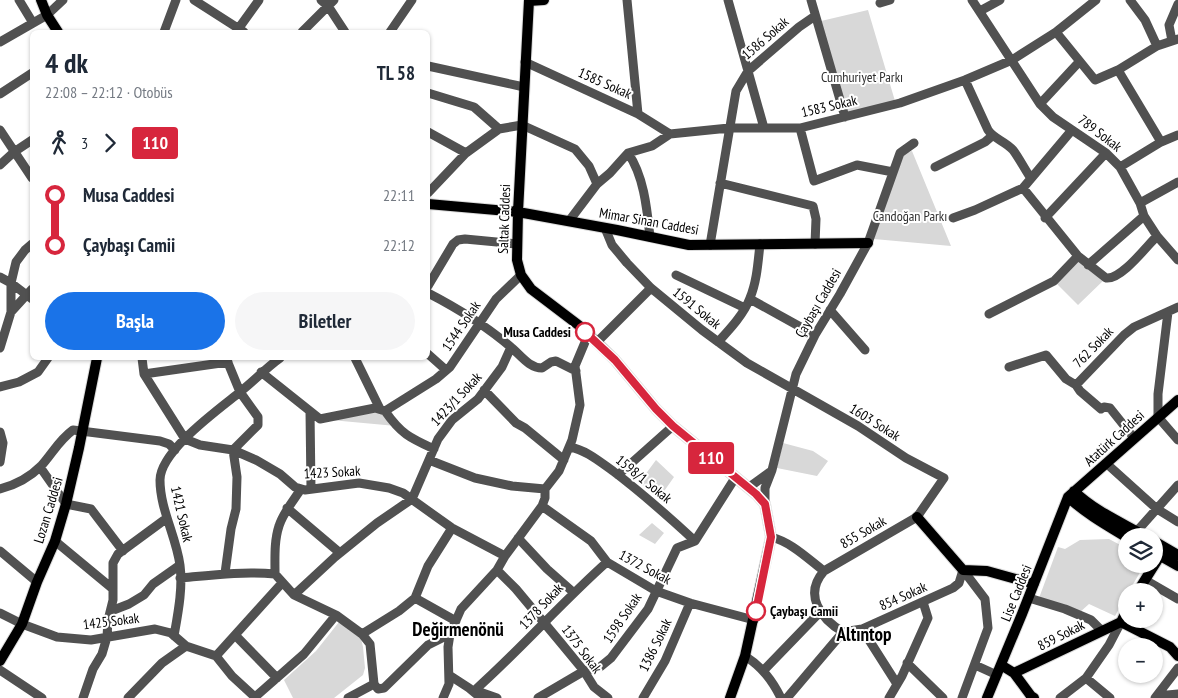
<!DOCTYPE html>
<html lang="tr">
<meta charset="utf-8">
<style>
body{margin:0;font-family:"PT Sans Narrow",sans-serif;background:#f6f6f7;color:#1f2937;height:100vh;display:flex;flex-direction:column;font-size:19px;white-space:nowrap}
*{box-sizing:border-box;margin:0}
p{font-size:16px;color:#747a83}
.icon{flex:none;width:28px;height:28px;fill:none;stroke:currentColor;stroke-width:2;stroke-linecap:round;stroke-linejoin:round}
.map{position:relative;flex:1;overflow:hidden}
.side{position:absolute;left:30px;top:30px;width:400px;height:330px;display:flex;flex-direction:column;background:#fff;border-radius:8px;box-shadow:0 1px 4px #0004}
.side>*{flex:none}
.badge{padding:0 10px;border-radius:4px;font-size:18px;line-height:32px}
.buttons{position:absolute;left:1118px;top:528px;display:grid;gap:10px}
.buttons a{display:grid;place-items:center;width:45px;height:45px;border-radius:50%;background:#fff;box-shadow:0 1px 4px #0004;font-size:25px}
.map>.badge{position:absolute;translate:-50% -50%;box-shadow:0 0 0 2px #fff}
.legs{display:flex;align-items:center;gap:8px;height:55px;padding:0 15px;font-size:16px}
.legs p{margin-inline-start:auto}
.headline{display:flex;align-items:center;justify-content:space-between;height:85px;padding:0 15px}
h1{font-size:28px;font-weight:700;line-height:38px}
.primary-button{display:flex;gap:10px;margin-top:auto;padding:10px 15px}
.primary-button a{flex:1;height:58px;border-radius:30px;background:#1a73e8;color:#fff;font-size:20px;font-weight:700;line-height:58px;text-align:center}
.primary-button a+a{background:#f6f6f7;color:#1f2937}
ul{padding:0 15px;list-style:none}
li{display:flex;align-items:center;gap:18px;height:50px;font-size:19px}
li i{display:grid;place-items:center;width:8px;height:100%;margin:0 6px;background:currentColor}
li i::after{content:'';width:12px;height:12px;margin:-6px;border:4px solid;border-radius:50%;background:#fff}
li p{margin-inline-start:auto}
li:first-child i{background:linear-gradient(#0000 50%,currentColor 0)}
li:last-child i{background:linear-gradient(currentColor 50%,#0000 0)}
.map>svg:first-child{display:block}
</style>
<div class="map">
<svg width="1178" height="698" viewBox="0 0 1178 698">
<rect width="100%" height="100%" fill="#fff"/>
<path fill="#d8d8d8" d="M 868,10 L 895,101 L 847,113 L 821,21 Z
M 912,151 L 951,246 L 874,239 L 902,154 Z
M 1078,256 L 1106,278 L 1078,305 L 1054,281 Z
M 375,408 L 396,426 L 320,419 Z
M 783,443 L 813,451 L 828,461 L 817,476 L 777,468 Z
M 656,460 L 674,477 L 660,497 L 639,483 Z
M 652,523 L 664,533 L 655,544 L 639,535 Z
M 1109,539 L 1126,548 L 1126,564 L 1145,564 L 1129,591 L 1126,591 L 1126,596 L 1115,616 L 1089,604 L 1079,613 L 1039,598 L 1058,547 L 1065,549 L 1080,540 Z
M 339,622 L 360,634 L 363,647 L 365,668 L 363,675 L 334,698 L 293,698 L 284,680 L 316,651 Z"/>
<g fill="none" stroke-linecap="round" stroke-linejoin="round">
<defs>
<path id="major" d="M 41,0 L 47,15 L 58,32
M 529,0 L 518,212 L 517,260 L 521,275 L 531,289 L 581,327 L 615,360 L 656,409 L 673,426 L 756,494 L 765,504 L 771,537 L 745,656 L 730,698
M 529,1 L 544,0
M 428,204 L 518,212 L 617,230 L 689,245 L 868,243
M 1074,491 C 1095,511 1121,522 1145,536
M 1068,497 C 1085,513 1106,525 1126,537
M 917,517 L 963,570 L 987,571 L 1034,584
M 1154,541 L 1178,555
M 1155,553 L 1178,566
M 1138,591 L 1160,556
M 1121,622 L 1170,647 L 1178,656
M 1121,622 L 1126,612
M 0,661 L 22,624 L 37,582 L 55,541 L 66,504 L 79,448 L 97,358
M 1001,665 L 1014,673 L 1031,696 L 1034,698
M 1014,673 L 1121,622
M 987,698 L 1022,614 L 1068,497 L 1178,400"/>
</defs>
<use href="#major" stroke="#dbdbdb" stroke-width="12"/>
<path stroke="#515151" stroke-width="9" d="M 19,0 L 33,23
M 194,0 L 244,32
M 321,0 L 328,6 L 345,32
M 627,0 L 638,114
M 728,0 L 764,128
M 811,0 L 845,117
M 972,0 L 1040,104 L 1053,117 L 1106,153 L 1120,167 L 1140,203 L 1144,216 L 1157,236 L 1178,260
M 1130,0 L 1145,20 L 1157,46
M 880,3 L 890,0
M 980,11 L 1000,0
M 164,32 L 176,0
M 236,32 L 259,0
M 302,32 L 334,0
M 390,32 L 412,0
M 1056,32 L 1095,80 L 1118,70 L 1157,46 L 1178,39
M 1172,41 L 1169,25 L 1178,4
M 0,42 L 47,15 L 63,0
M 525,62 L 638,114 L 670,134
M 428,66 L 524,87
M 1118,70 L 1161,142
M 965,80 L 988,130 C 994,139 1005,141 1013,150 C 1019,158 1024,168 1030,177
M 428,93 L 474,107 L 499,129
M 0,94 L 32,73
M 1040,104 L 1079,62
M 800,128 L 814,181 L 857,165 L 893,172
M 0,130 L 32,178
M 428,132 L 466,153
M 628,153 C 644,176 647,209 650,237
M 0,165 L 14,152 L 32,140
M 935,167 L 985,142 L 992,136
M 1120,167 L 1161,142 L 1178,135
M 720,183 L 813,206 L 816,219 L 815,244
M 1023,188 L 1078,256 L 1106,278 C 1121,280 1146,247 1157,236
M 428,193 L 466,153 L 499,129 L 522,125 L 575,149 L 589,166 L 597,184
M 1140,203 L 1178,182
M 953,218 L 975,210 L 1023,188 L 1072,130
M 1045,218 L 1106,153
M 569,221 L 597,184 L 610,173 L 628,153 L 652,146 L 670,134 L 729,128 L 800,128 L 900,103 L 965,80 L 1012,60 L 1056,32 L 1096,0
M 605,228 L 612,245 L 627,263 L 651,288 L 702,330 L 747,363 L 858,426 L 906,458 L 944,478 L 917,517 L 824,571 C 803,595 821,619 843,632
M 710,245 L 736,91 L 748,71 L 799,27 L 815,16
M 1088,265 L 1144,216
M 676,275 L 745,308
M 0,277 L 11,283 L 32,299
M 428,286 L 453,244 L 458,240 L 465,239 L 517,244
M 428,293 C 457,308 488,327 513,349 C 522,357 530,368 542,368 L 551,362 L 556,361 L 576,371
M 750,299 L 815,335
M 830,310 L 865,350
M 11,312 L 32,289
M 1168,312 L 1158,394 L 1158,417 L 1178,440
M 989,314 L 1054,281 L 1078,256
M 718,342 C 730,329 744,314 750,298 C 757,281 758,262 760,244
M 596,343 L 651,288
M 0,348 L 11,312 L 11,283 L 16,262 L 25,250 L 32,244
M 428,354 L 446,370
M 142,358 L 144,374 L 185,439
M 355,358 L 380,409
M 1009,367 L 1046,355 L 1066,379 L 1076,385 L 1080,391 L 1101,409 L 1104,407 L 1110,408 L 1134,438
M 261,372 L 320,419 L 375,408 L 385,411
M 144,374 L 228,362
M 1076,385 L 1124,335 L 1134,327 L 1178,307
M 0,387 L 19,382 L 38,372 L 48,358
M 484,390 L 516,423 L 525,428 L 564,460
M 310,411 L 311,489
M 385,411 L 436,379 L 450,367 L 496,299 L 521,275
M 385,411 C 401,434 410,438 434,449
M 0,432 L 3,443 L 0,462
M 185,439 L 200,445 L 233,450 L 256,460 L 280,474 L 295,487 L 305,490 L 359,483 L 389,488 L 403,493 L 452,528 L 505,556
M 570,447 C 586,450 600,462 613,471 C 642,493 668,516 695,541
M 429,460 L 475,478 L 512,486 L 545,489
M 1107,464 L 1157,509 L 1178,522
M 40,467 L 66,504 L 91,509 L 123,551
M 618,475 L 673,426
M 748,488 L 770,472
M 0,489 C 15,485 30,477 41,466 C 52,454 59,440 73,430 L 160,441 L 169,444 L 175,450
M 765,504 L 765,488 L 772,470 L 796,374 L 815,335 L 840,294 L 868,243 L 900,153 L 914,143
M 542,506 L 591,541 L 607,562 L 656,591 L 690,603 L 754,620
M 287,508 L 340,553
M 1137,531 L 1178,485
M 771,537 C 791,542 807,558 824,571
M 518,538 L 547,569 L 573,592
M 55,541 L 113,589
M 0,551 L 37,582
M 497,570 L 516,589 L 561,643 L 584,671 L 594,687 L 608,698
M 225,573 L 231,529 L 236,509 L 237,477 L 233,450 L 258,425 L 258,417 L 240,392 L 226,358
M 275,574 C 275,558 274,541 279,526 C 283,513 293,501 301,489
M 180,578 C 212,575 243,571 275,574 L 294,595 L 336,615 L 362,634 L 370,644 L 374,684
M 1145,580 L 1178,599
M 294,595 L 335,557 L 377,523 L 412,499 L 438,439 L 452,420 L 478,399 L 502,367 L 511,347
M 415,598 L 456,621
M 1029,598 L 1065,609 L 1091,620 L 1101,630
M 111,611 L 129,604 L 144,595 L 153,584 L 180,565
M 0,613 L 22,624 L 57,637 L 91,640 L 155,629 L 171,633 L 186,646 L 216,656 L 232,676 L 256,698
M 862,629 L 897,684
M 843,632 L 862,629 L 953,588 L 959,583 L 963,570
M 362,634 L 399,611 L 415,598 L 428,566 L 452,528
M 235,635 L 277,678
M 174,636 C 178,613 183,588 180,565 C 176,536 160,509 160,480 C 160,451 219,409 240,392 C 254,381 266,368 280,358
M 216,656 L 282,583
M 745,656 C 762,667 772,680 781,698
M 907,663 L 943,698
M 975,665 L 997,675
M 0,670 L 42,698
M 763,671 L 821,611
M 449,675 L 469,688 L 481,698
M 1086,678 L 1110,698
M 374,684 L 378,689 L 384,688 L 428,645 L 450,634
M 475,690 C 521,649 561,603 607,562
M 477,691 L 497,698
M 1157,696 L 1178,694
M 255,697 L 304,654 L 336,615
M 83,698 L 93,669 L 102,654 L 107,637 L 108,620 L 113,600 L 113,563 L 118,554 L 167,518
M 128,698 L 162,663 L 186,646
M 348,698 L 374,684
M 443,698 L 449,684 L 448,647 L 450,634 L 461,609 L 497,570 L 505,556 L 542,506 L 545,498 L 545,489 L 559,471 L 572,440 L 580,405 L 575,366 L 588,335
M 538,698 L 584,671 L 600,667 L 611,658 L 648,609 L 677,548 L 695,541 L 735,478
M 643,698 L 665,661 L 690,603
M 787,698 L 843,632
M 889,698 L 902,676 L 928,618 L 923,602
M 962,698 L 988,628 L 985,599 L 963,570
M 1060,698 L 1086,678 L 1109,645 L 1121,622
M 1155,698 L 1178,668"/>
<use href="#major" stroke="#000" stroke-width="10"/>
</g>
<g fill="none" stroke-linecap="round" stroke-linejoin="round">
<defs>
<path id="line-1" d="M 585,332 L 615,360 L 656,409 L 673,426 L 756,494 L 765,504 L 771,537 L 756,611"/>
</defs>
<use href="#line-1" stroke="#fff" stroke-width="11"/>
<use href="#line-1" stroke="#d7263d" stroke-width="8"/>
</g>
<g fill="#fff" stroke="#d7263d" stroke-width="2.5">
<circle cx="585" cy="332" r="9"/>
<circle cx="756" cy="611" r="9"/>
</g>
<g text-anchor="middle" dominant-baseline="central" stroke-width="4" stroke-linejoin="round" paint-order="stroke">
<g font-size="14" fill="#000" stroke="#fff">
<text transform="translate(765 38) rotate(-41)">1586 Sokak</text>
<text transform="translate(605 83) rotate(24)">1585 Sokak</text>
<text transform="translate(829 106) rotate(-13)">1583 Sokak</text>
<text transform="translate(1100 133) rotate(37)">789 Sokak</text>
<text transform="translate(504 219) rotate(-88)">Saltak Caddesi</text>
<text transform="translate(649 221) rotate(10)">Mimar Sinan Caddesi</text>
<text transform="translate(818 303) rotate(-60)">Çaybaşı Caddesi</text>
<text transform="translate(697 308) rotate(39)">1591 Sokak</text>
<text transform="translate(461 326) rotate(-56)">1544 Sokak</text>
<text transform="translate(1093 347) rotate(-46)">762 Sokak</text>
<text transform="translate(456 399) rotate(-47)">1423/1 Sokak</text>
<text transform="translate(875 422) rotate(32)">1603 Sokak</text>
<text transform="translate(1114 438) rotate(-42)">Atatürk Caddesi</text>
<text transform="translate(332 472) rotate(-3)">1423 Sokak</text>
<text transform="translate(644 479) rotate(39)">1598/1 Sokak</text>
<text transform="translate(48 510) rotate(-73)">Lozan Caddesi</text>
<text transform="translate(182 514) rotate(77)">1421 Sokak</text>
<text transform="translate(863 532) rotate(-30)">855 Sokak</text>
<text transform="translate(645 567) rotate(28)">1372 Sokak</text>
<text transform="translate(1016 593) rotate(-68)">Lise Caddesi</text>
<text transform="translate(903 596) rotate(-24)">854 Sokak</text>
<text transform="translate(541 606) rotate(-47)">1378 Sokak</text>
<text transform="translate(622 618) rotate(-56)">1598 Sokak</text>
<text transform="translate(111 621) rotate(-7)">1425 Sokak</text>
<text transform="translate(1061 635) rotate(-27)">859 Sokak</text>
<text transform="translate(655 645) rotate(-64)">1386 Sokak</text>
<text transform="translate(582 649) rotate(53)">1375 Sokak</text>
</g>
<g font-size="14" fill="#2f2f2f" stroke="#fff">
<text x="862" y="77">Cumhuriyet Parkı</text>
<text x="910" y="216">Candoğan Parkı</text>
</g>
<g font-size="14" font-weight="bold" fill="#000" stroke="#fff" text-anchor="end">
<text x="571" y="332">Musa Caddesi</text>
<text x="770" y="611" text-anchor="start">Çaybaşı Camii</text>
</g>
<g font-size="19" font-weight="bold" fill="#000" stroke="#fff">
<text x="458" y="629">Değirmenönü</text>
<text x="864" y="634">Altıntop</text>
</g>
</g>
</svg>
<div class="buttons">
<a><svg class="icon" aria-label="layers" viewBox="0 0 24 24"><path d="M12 4l9 5-9 5-9-5zM3 14l9 5 9-5"/></svg></a>
<a>+</a>
<a>−</a>
</div>
<b class="badge" style="left:711px;top:458px;background:#d7263d;color:#fff">110</b>
<section class="side">
<div class="headline"><div><h1>4 dk</h1><p>22:08 – 22:12 · Otobüs</p></div><b>TL 58</b></div>
<div class="legs"><svg class="icon" aria-label="walk" viewBox="0 0 24 24"><circle cx="13" cy="4" r="2"/><path d="M13 8l-2 6 4 7M11 14l-3 7M7 12l3-4h3l4 4"/></svg>3<svg class="icon" aria-label="forward" viewBox="0 0 24 24"><path d="M9 5l7 7-7 7"/></svg><b class="badge" style="background:#d7263d;color:#fff">110</b></div>
<ul>
<li><i style="color:#d7263d"></i><b>Musa Caddesi</b><p>22:11</p></li>
<li><i style="color:#d7263d"></i><b>Çaybaşı Camii</b><p>22:12</p></li>
</ul>
<div class="primary-button"><a>Başla</a><a>Biletler</a></div>
</section>
</div>
